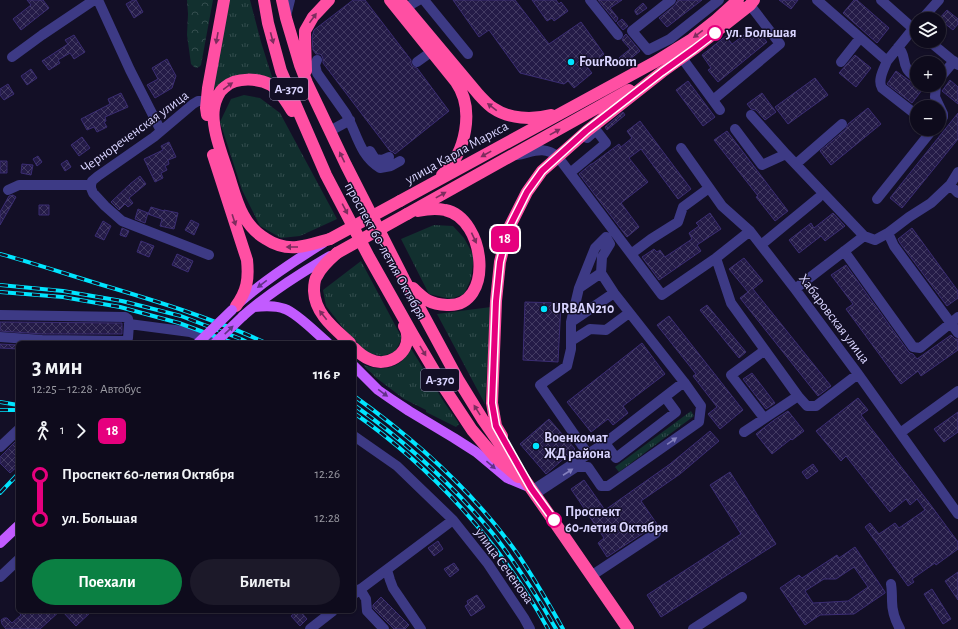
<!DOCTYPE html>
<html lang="ru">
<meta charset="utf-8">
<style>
body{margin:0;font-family:"Alegreya Sans",sans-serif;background:#1c1929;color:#f1f3f6;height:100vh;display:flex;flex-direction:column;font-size:15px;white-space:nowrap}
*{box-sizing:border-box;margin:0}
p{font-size:13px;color:#9b9ba3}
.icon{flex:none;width:22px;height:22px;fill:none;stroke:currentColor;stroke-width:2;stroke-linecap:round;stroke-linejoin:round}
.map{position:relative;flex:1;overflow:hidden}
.side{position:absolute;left:16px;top:341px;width:340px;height:272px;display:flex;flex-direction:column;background:#0e0b1c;border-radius:6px;box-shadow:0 1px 3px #0004,0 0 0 1px #2e2b3b}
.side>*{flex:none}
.badge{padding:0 8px;border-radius:6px;font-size:14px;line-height:26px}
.buttons{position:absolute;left:910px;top:12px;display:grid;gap:8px}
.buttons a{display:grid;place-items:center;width:36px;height:36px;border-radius:50%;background:#0e0b1c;box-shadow:0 1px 3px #0004,0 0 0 1px #2e2b3b;font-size:20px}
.map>.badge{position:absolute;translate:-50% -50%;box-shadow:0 0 0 2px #fff}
.legs{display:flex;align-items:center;gap:6px;height:44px;padding:0 16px;font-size:13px}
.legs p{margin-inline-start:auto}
.summary{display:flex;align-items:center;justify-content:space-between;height:68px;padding:0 16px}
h1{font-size:22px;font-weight:600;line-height:30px}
.button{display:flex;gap:8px;margin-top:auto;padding:8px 16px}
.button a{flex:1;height:46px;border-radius:24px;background:#0b8043;color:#fff;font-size:16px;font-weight:600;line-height:46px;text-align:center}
.button a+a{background:#1c1929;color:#f1f3f6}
ul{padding:0 16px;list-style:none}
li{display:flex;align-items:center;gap:14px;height:44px;font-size:15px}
li i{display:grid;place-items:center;width:6px;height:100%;margin:0 5px;background:currentColor}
li i::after{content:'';width:10px;height:10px;margin:-5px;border:3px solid;border-radius:50%;background:#0e0b1c}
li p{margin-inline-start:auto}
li:first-child i{background:linear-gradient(#0000 50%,currentColor 0)}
li:last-child i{background:linear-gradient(currentColor 50%,#0000 0)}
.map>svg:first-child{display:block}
</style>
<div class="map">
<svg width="958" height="629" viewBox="0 0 958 629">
<defs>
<pattern id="grass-tufts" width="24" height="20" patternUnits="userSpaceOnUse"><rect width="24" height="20" fill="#12302f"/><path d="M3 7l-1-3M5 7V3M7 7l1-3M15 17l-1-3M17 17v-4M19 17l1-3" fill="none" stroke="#344d4e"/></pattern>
<pattern id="forest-crowns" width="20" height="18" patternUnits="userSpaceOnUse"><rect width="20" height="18" fill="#12302f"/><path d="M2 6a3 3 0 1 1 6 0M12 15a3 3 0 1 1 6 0" fill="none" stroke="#344d4e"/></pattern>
<pattern id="building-cross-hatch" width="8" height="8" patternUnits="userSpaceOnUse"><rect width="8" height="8" fill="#241b47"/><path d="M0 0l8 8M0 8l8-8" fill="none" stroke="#433b63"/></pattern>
</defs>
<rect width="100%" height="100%" fill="#130f26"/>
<path fill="url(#grass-tufts)" d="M 229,0 L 250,0 L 261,42 L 273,80 L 213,89 Z
M 244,95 L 260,98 L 280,113 L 337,219 L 300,236 L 281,238 L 260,226 L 242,190 L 220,122 L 231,99 Z
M 434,225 L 453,226 L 464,238 L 474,256 L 471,279 L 464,294 L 451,299 L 429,294 L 401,239 Z
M 361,261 L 402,338 L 395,352 L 383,356 L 367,353 L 344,329 L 326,306 L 323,290 Z
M 491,307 L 485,404 L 437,314 Z
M 410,347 L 444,402 L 458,422 L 459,424 L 456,427 L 426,412 L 426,410 L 404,399 L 375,377 C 372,372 366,370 364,365 C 376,370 392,370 402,361 C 405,357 408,351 410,347 Z
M 691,411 L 694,416 L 619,472 L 615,467 Z"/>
<path fill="url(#forest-crowns)" d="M 187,0 L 213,0 L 201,65 L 199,67 L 196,68 L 193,66 L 191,64 L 187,35 L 188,14 Z"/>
<path fill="url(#building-cross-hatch)" stroke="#3b2d73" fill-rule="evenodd" d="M 27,0 L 43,0 L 49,8 L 21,30 L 13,19 L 31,5 Z
M 133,0 L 136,0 L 143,12 L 134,18 L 126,4 Z
M 353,0 L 365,0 L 411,60 L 411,63 L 412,66 L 417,68 L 449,111 L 395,154 L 393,152 L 390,151 L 323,63 L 323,59 L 322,56 L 320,54 L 316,54 L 313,50 L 312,37 L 314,30 Z
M 453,0 L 515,0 L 549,44 L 581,22 L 604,54 L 587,67 L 592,73 L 574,88 L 568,81 L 564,84 L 520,73 L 489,30 L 479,37 Z
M 532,0 L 556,0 L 559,4 L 561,2 L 568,11 L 554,21 L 552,18 L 547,21 Z
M 598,0 L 622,0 L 610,8 L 618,18 L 616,22 Z
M 678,0 L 702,0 L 667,27 L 659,18 L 675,5 Z
M 779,0 L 798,0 L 791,9 Z
M 854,0 L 857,0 L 889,28 L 877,43 L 843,13 Z
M 643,3 L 647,8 L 637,15 L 635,12 L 635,10 Z
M 947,10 L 958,19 L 958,24 L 953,30 L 939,19 Z
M 622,19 L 628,26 L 623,30 L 617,23 Z
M 757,30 L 767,42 L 718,82 L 708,70 L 711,68 L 702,55 L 726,36 L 732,44 L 744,35 L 747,39 Z
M 626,34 L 640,51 L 624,64 L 619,58 L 630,49 L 622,40 L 624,36 Z
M 74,35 L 85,52 L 74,59 L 70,53 L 58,60 L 60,63 L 49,70 L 42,61 L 68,44 L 65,40 Z
M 855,55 L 871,68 L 856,87 L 839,73 Z
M 167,59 L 176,76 L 172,88 L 155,98 L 147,85 L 158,79 L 152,68 Z
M 31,69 L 37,78 L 27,85 L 21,76 Z
M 896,71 L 922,90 L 912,103 L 887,84 Z
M 815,78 L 828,95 L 788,124 L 775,107 Z
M 950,80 L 958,87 L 958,104 L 942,91 Z
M 688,81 L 715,117 L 703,126 L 676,90 Z
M 8,84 L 14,94 L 4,100 L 0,95 L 0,89 Z
M 121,93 L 128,107 L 105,117 L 106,121 L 104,122 L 107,127 L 97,132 L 94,127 L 87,130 L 81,119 L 110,104 L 108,99 Z
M 762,93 L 776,112 L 765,120 L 756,110 L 751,109 L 747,104 Z
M 868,108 L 881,124 L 831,165 L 820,151 L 846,129 L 848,124 Z
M 623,112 L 625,115 L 607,130 L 605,127 Z
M 958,113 L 958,139 L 902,208 L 890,198 Z
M 640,121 L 691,189 L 678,199 L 641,149 L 629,158 L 648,182 L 621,203 L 639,227 L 627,237 L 579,174 L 591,164 L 592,164 L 619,144 L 621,147 L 632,138 L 627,131 Z
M 727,131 L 788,211 L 775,221 L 756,197 L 758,196 L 714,140 Z
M 82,137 L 90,148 L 79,156 L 71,145 Z
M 169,142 L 176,157 L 168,160 L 169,164 L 165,166 L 167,170 L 161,173 L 163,178 L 155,182 L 144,159 L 163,150 L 161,146 Z
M 38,156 L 42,162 L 37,166 L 33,159 Z
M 67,160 L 71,167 L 65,171 L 61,164 Z
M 0,161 L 7,161 L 7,173 L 0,173 Z
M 22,164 L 33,165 L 31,175 L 21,173 Z
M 140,176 L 146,184 L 129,198 L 133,203 L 128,207 L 125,204 L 119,210 L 111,202 L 130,184 Z
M 13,195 L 16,197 L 0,225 L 0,212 L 9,196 Z
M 39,205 L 49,205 L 49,215 L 39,215 Z
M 151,207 L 164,211 L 164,210 L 178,213 L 174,229 L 160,226 L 162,219 L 148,214 Z
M 138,209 L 148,213 L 145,223 L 135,219 Z
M 710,213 L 721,229 L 697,245 L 701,251 L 659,280 L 642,257 L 654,249 L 657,252 L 660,250 L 665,257 L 692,239 L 689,233 L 699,226 L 696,223 Z
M 833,213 L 845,226 L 825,241 L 821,236 L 799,253 L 789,240 L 811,223 L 814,228 Z
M 191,220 L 199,224 L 194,235 L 185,230 Z
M 103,221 L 111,226 L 104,240 L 95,236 Z
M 122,228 L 129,231 L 126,237 L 120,235 Z
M 912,228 L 958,291 L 958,298 L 947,306 L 900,243 L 898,239 Z
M 141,241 L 154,246 L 149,257 L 137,252 Z
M 177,254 L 193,261 L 188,272 L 172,265 Z
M 744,258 L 763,281 L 753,289 L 831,386 L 818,396 L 740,298 L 748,292 L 729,269 Z
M 846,265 L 908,351 L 910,353 L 913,354 L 917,359 L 951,335 L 955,339 L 958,339 L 958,350 L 921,376 L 918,371 L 901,384 L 846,309 L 853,304 L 831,275 Z
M 525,302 L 561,303 L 558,362 L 523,360 Z
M 707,305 L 746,352 L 739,358 L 700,310 Z
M 669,316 L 743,410 L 720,429 L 708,414 L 717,407 L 693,376 L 696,374 L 657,325 Z
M 0,322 L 122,323 L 122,334 L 42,334 L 0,331 Z
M 642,343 L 665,374 L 623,406 L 628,413 L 613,425 L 608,419 L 591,432 L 567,402 Z
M 0,344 L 18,345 L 18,349 L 0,348 Z
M 752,373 L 775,403 L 766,409 L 743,379 Z
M 858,398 L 868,410 L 861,415 L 930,504 L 958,542 L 958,549 L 936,565 L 935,563 L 912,579 L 914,582 L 908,586 L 865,527 L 870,523 L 879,534 L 895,523 L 899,528 L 925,510 L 917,499 L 910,505 L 906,499 L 890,512 L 846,456 L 841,461 L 816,431 Z
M 788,411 L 804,431 L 792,440 L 791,439 L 772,454 L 756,434 L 774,420 Z
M 958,412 L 958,432 L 944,442 L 934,429 Z
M 549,419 L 575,449 L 546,474 L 520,444 Z
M 710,431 L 719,441 L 680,474 L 641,501 L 657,524 L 607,557 L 598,543 L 604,538 L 571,489 L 584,480 L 605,510 L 670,464 Z
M 18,439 L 18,466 L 10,473 L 0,463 L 0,457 Z
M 813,464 L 818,471 L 807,479 L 802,472 Z
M 730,472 L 776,544 L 661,617 L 647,595 L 741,534 L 710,485 Z
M 438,541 L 443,549 L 434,556 L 428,548 Z
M 855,547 L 885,592 L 885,593 L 854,614 L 820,615 L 805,625 L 780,588 L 799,575 L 802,578 L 837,555 L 839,558 ZM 854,567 L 868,587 L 848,601 L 813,603 L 805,591 L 824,579 L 836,579 Z
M 454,563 L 459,570 L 450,577 L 444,569 Z
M 958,572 L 958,600 L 945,581 Z
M 932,589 L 951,619 L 943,624 L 924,594 Z
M 477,595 L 485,607 L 471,616 L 465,606 L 468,604 L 467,601 Z
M 381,597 L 409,625 L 405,629 L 394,629 L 373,608 L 373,605 Z
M 18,611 L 60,611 L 40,629 L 6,629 L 2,624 L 1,620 L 4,618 L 7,618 L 12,623 L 21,615 Z
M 62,611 L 92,611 L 76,626 Z
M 297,611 L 300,611 L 307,619 L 300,626 L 291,616 Z"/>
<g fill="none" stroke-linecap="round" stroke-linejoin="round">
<path stroke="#3d3a85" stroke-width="10" d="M 98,0 L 130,70 L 161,131
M 424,0 L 468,54
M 590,0 L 618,35
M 671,0 L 632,31 L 648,50 L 670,39 L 719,0
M 817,0 L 887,61 L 917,24
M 881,0 L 917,32
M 402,15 L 412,4 L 419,0
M 286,16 L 290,0
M 922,19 L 939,0
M 929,41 L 958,65
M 898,47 C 906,55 902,60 907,69 C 909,73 913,75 917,78
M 12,57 L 42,35 L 94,0
M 682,58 L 720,110
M 317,60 L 315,65 L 317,73 L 346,114 C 357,133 359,155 380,168 L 391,166 L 400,161
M 887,61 C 884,69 877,80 882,88 L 914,113 L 917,113
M 417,62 L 431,52
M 841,62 L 860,38
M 939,79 L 954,61
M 936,85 L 935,97 L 943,114 L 943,117 L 939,122
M 713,100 L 780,44 L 750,5
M 751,115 L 786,154
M 735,129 L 762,165 L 786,154 L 864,236 L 875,240 L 888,233 L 909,217 L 931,203 L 950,185 L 958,172
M 330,131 L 350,120
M 681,148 L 722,206 L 750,231 L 795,289 L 858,374 L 958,514
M 370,151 L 375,159 L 382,160 L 389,157
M 517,155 C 533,152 544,145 558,157 L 662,295 L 716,258
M 796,164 L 842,124
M 570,173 L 606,143 L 596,130 L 587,138
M 91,185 L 92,181 L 98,176 L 154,137 L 193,104 L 198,101 L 207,101
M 91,185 L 91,188 L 93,193 L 105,206 L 122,221 L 209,255
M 950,185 L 958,193
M 8,190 L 19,185 L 91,185
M 877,199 L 933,129
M 750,231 L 716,258 L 731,303 L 798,396
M 888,233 L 894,246 L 958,333
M 761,245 L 818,198
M 844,251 L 913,347 L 920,348 L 958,317
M 631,254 L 651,239 L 678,222 L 683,207 L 709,188
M 579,288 L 601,273
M 795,289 L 864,236
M 0,315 L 125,317 L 128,319 L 129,324 L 128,338 L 127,340 L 125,341 L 42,340 L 0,337
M 571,322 L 614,293
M 129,324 L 190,332 L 221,343
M 571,341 L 590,329 L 606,330 L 629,313
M 764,418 L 731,375 L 765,350
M 744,432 L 798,396 L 807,406 L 816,406 L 858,374
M 900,433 L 958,391
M 354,436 L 397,466 L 453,520 L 488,564 L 524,618 L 530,629
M 605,443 L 616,458 L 676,412 L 665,397
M 0,447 L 18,430
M 588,454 L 540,385 L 567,366 L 571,349 L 571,322 L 579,288 L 595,248 L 606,237 L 610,244 L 602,257 L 601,273 L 614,293 L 684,382
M 533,490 L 605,443 L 684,382 L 701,406 L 699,422 L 608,486 L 601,486 L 588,467 L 576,467 L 535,494
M 387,570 L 390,580 L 393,588 L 421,629
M 591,576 L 656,533
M 0,577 L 18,560
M 891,584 C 892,590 892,595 892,601 C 892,611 895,620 900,629
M 360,589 L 366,599 L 367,611 L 384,629
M 354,594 L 453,520
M 310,629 L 333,611
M 693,629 L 742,597"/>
<path stroke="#c25bff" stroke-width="10" d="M 240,302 C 265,280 294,261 323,243
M 254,307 C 264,306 275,305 285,309 C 297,313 317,334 328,343
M 243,316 C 269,293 299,274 330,256
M 354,366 L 378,390 L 391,399 L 409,411 L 454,438 L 476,452 L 507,478 L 531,488
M 0,543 L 18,526"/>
<path stroke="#ff4fa3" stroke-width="12" d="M 264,0 L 268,23 L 281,71 L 326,175 L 369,257 L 413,335 L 445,389 L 472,430 L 496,458 L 518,477
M 282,0 L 286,18 L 300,65 L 307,83 L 346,165 L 404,279 L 459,381 L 483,420 L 553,520 L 628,629
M 390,0 L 456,82 C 475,109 466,153 442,175
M 399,0 L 407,9 L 479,95 C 484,100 488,105 493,108 C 509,119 532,120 551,115
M 306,71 L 305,38 L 305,31 L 313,17 L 329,0
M 292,111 C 286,102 281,91 271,85 C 259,78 236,77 225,87 C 219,91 215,101 214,108 C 211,126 221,152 227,170 C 236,196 240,224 266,239 C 275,245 286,248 297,247 C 308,246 319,242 330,239
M 207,115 L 206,108 L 208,88 L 224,0
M 213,155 L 247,260 C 249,279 247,291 236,306
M 400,201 L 655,62 L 692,39 L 716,20 L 738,0
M 407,214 L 629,90
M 337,253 C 329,260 321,267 317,276 C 314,280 314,286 314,291 C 315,314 334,328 350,343
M 413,288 C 425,300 430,304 447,305 C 495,308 486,218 445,210 C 436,208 427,209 418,211
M 354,348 C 358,352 363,357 369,359 C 386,368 410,355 407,334 C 407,331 405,328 404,326
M 502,436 L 496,426 L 492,403 L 496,301 L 500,262 L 508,230 L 527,192 L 542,171 L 587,131 L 662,72 L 694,49 L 750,5 L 754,0"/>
<defs>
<path id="rail" d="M 0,254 C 33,263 66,274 99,284 C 156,301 212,318 266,343
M 0,285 L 63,291 L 122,301 L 181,316 L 241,339 L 249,343
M 0,292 L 63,297 L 120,307 L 179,323 L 233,343
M 354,396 C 417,441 475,493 519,556 C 535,580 549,604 563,629
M 0,402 L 18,405
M 354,405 C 406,442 454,486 494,535 C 517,565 537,596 556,629
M 0,410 L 18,410
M 354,413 C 433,468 502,545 548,629
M 0,493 L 18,474"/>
</defs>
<use href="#rail" stroke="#00e5ff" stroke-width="4"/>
<use href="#rail" stroke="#130f26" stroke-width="2.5" stroke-dasharray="8" stroke-linecap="butt"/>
<path stroke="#c25bff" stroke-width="10" d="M 198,343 L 232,310
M 215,343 L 243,316"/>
<path stroke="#ff4fa3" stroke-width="12" d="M 330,239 L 400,201
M 337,253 L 407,214"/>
</g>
<defs><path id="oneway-solid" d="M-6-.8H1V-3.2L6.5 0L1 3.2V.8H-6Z"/></defs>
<g fill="#7d2c5e">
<use href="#oneway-solid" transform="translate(313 18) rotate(-54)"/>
<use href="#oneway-solid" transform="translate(698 34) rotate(143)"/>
<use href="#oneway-solid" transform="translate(217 38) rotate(100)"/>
<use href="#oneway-solid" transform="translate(272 38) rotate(75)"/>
<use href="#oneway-solid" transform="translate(228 86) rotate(-36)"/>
<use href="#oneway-solid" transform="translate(492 107) rotate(-143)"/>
<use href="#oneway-solid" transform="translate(555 132) rotate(-29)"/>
<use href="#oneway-solid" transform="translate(486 154) rotate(151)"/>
<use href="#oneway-solid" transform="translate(342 157) rotate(-116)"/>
<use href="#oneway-solid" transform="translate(441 195) rotate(-29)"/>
<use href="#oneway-solid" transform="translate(345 209) rotate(62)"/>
<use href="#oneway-solid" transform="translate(234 220) rotate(72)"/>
<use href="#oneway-solid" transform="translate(474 238) rotate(65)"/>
<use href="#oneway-solid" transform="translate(292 247) rotate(-180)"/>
<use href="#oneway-solid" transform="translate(323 315) rotate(-128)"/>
<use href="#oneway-solid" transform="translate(423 351) rotate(59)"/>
<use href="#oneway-solid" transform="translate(477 410) rotate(-122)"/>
</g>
<g fill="#623188">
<use href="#oneway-solid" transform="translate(262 284) rotate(143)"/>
<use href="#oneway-solid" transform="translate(229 330) rotate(-44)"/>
<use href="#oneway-solid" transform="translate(383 393) rotate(36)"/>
<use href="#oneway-solid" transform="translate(491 465) rotate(40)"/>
</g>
<g fill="#837fbc">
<use href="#oneway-solid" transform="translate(672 441) rotate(-35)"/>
<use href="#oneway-solid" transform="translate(568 472) rotate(-33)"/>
</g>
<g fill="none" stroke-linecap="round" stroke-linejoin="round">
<defs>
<path id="line-1" d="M 554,520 L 531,488 L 496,426 L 492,403 L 496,301 L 500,262 L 508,230 L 527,192 L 542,171 L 586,131 L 662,72 L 694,49 L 715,33"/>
</defs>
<use href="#line-1" stroke="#fff" stroke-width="9"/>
<use href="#line-1" stroke="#e6007e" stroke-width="6"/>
</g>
<g fill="#fff" stroke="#e6007e" stroke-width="2">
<circle cx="715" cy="33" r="7"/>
<circle cx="554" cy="520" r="7"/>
</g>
<g fill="#00e5ff" stroke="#130f26" stroke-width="1.5">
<circle cx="571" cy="62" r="4"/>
<circle cx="544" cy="309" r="4"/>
<circle cx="536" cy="446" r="4"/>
</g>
<g text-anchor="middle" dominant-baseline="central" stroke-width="3" stroke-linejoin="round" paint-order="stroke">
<g fill="#130f26" stroke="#9e99be" stroke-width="1">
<rect x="270" y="78" width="38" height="22" rx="3"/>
<rect x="421" y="369" width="38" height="22" rx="3"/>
</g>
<g font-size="13" font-weight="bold" fill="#d9d4ff">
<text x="289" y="89">А-370</text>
<text x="440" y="380">А-370</text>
</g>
<g font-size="14" font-weight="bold" fill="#d9d4ff" stroke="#130f26" text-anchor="start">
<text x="726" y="33">ул. Большая</text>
<text x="565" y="512">Проспект<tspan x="565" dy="16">60-летия Октября</tspan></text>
</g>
<g font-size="14" font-weight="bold" fill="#d9d4ff" stroke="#130f26" text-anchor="start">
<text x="579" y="62">FourRoom</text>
<text x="552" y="309">URBAN210</text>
<text x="544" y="438">Военкомат<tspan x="544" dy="16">ЖД района</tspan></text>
</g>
<g font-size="14" fill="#d9d4ff" stroke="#130f26">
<text transform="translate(135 132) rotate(-36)">Чернореченская улица</text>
<text transform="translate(457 153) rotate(-29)">улица Карла Маркса</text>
<text transform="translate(385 251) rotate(61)">проспект 60-летия Октября</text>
<text transform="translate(834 319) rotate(53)">Хабаровская улица</text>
<text transform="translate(504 566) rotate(54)">улица Сеченова</text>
</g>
</g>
</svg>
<div class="buttons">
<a><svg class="icon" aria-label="layers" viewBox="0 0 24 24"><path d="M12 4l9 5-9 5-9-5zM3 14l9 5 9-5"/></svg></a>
<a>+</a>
<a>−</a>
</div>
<b class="badge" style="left:505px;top:239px;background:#e6007e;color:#fff">18</b>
<section class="side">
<div class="summary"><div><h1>3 мин</h1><p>12:25 – 12:28 · Автобус</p></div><b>116 ₽</b></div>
<div class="legs"><svg class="icon" aria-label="walk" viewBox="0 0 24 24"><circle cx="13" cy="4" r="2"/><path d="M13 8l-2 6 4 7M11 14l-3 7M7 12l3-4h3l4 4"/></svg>1<svg class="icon" aria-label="forward" viewBox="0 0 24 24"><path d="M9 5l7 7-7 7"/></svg><b class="badge" style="background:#e6007e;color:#fff">18</b></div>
<ul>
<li><i style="color:#e6007e"></i><b>Проспект 60-летия Октября</b><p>12:26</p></li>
<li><i style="color:#e6007e"></i><b>ул. Большая</b><p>12:28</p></li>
</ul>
<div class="button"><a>Поехали</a><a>Билеты</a></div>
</section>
</div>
